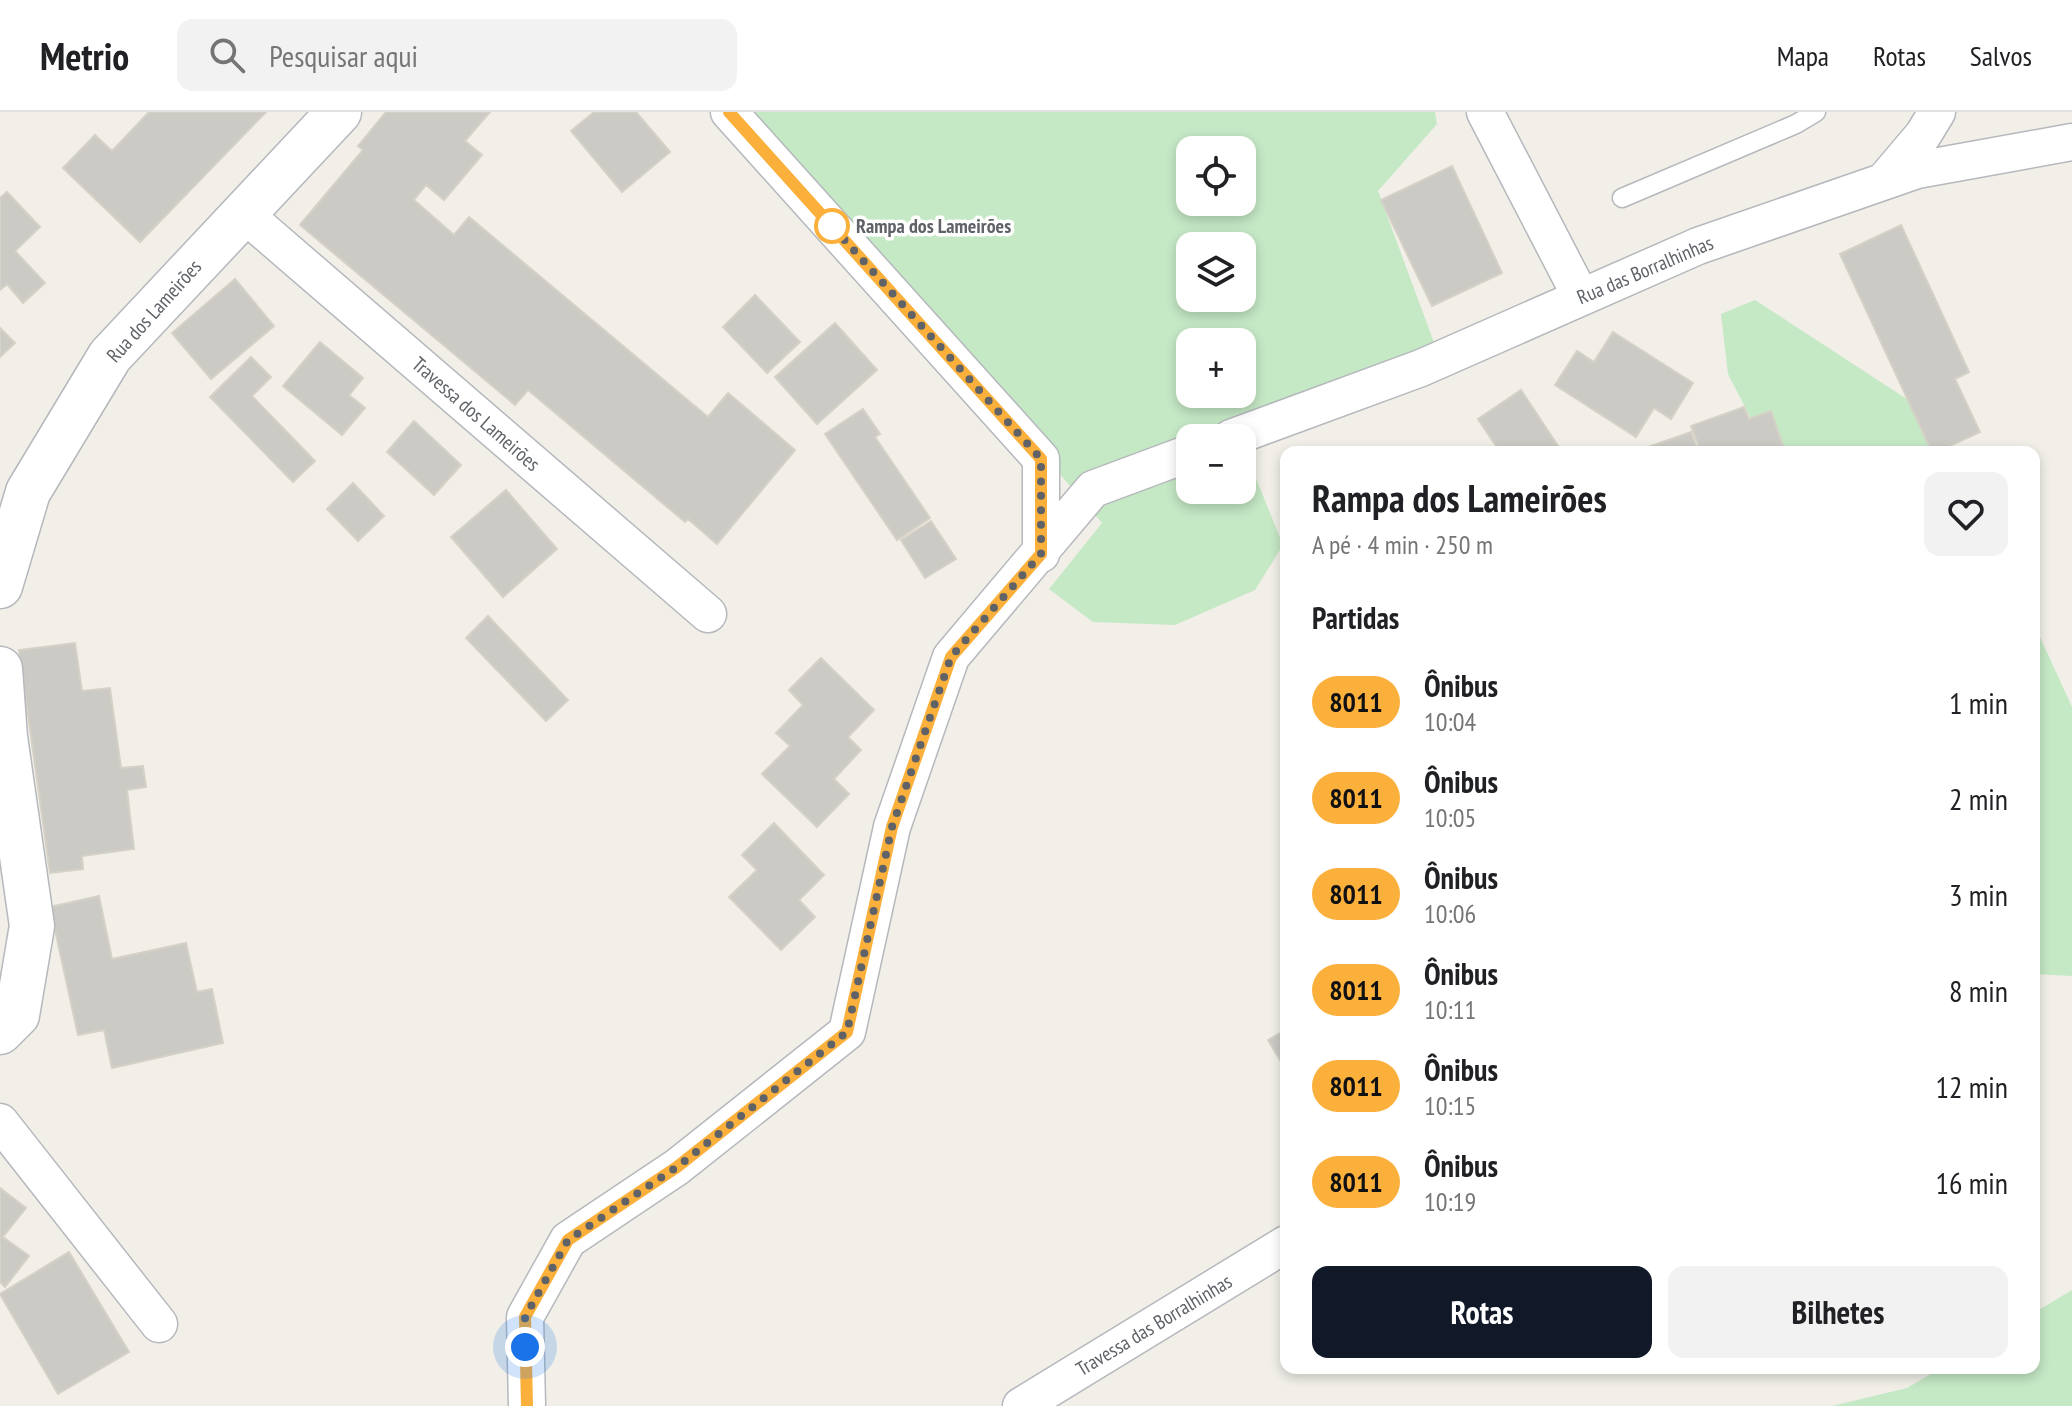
<!DOCTYPE html>
<html lang="pt">
<meta charset="utf-8">
<style>
body{margin:0;font-family:"PT Sans Narrow",sans-serif;background:#f2f2f2;color:#202124;height:100vh;display:flex;flex-direction:column;font-size:30px;white-space:nowrap}
*{box-sizing:border-box;margin:0}
p{font-size:26px;color:#757577}
.icon{flex:none;width:44px;height:44px;fill:none;stroke:currentColor;stroke-width:2;stroke-linecap:round;stroke-linejoin:round}
.map{position:relative;flex:1;overflow:hidden}
.drawer{position:absolute;left:1280px;top:334px;width:760px;height:928px;display:flex;flex-direction:column;background:#fff;border-radius:16px;box-shadow:0 4px 12px #0003}
.drawer>*{flex:none}
.badge{padding:0 16px;border-radius:26px;font-size:28px;line-height:52px}
.tools{position:absolute;left:1176px;top:24px;display:grid;gap:16px}
.tools a{display:grid;place-items:center;width:80px;height:80px;border-radius:16px;background:#fff;box-shadow:0 4px 12px #0003;font-size:40px}
.you{position:absolute;width:40px;height:40px;margin:-20px;border:6px solid #fff;border-radius:50%;background:#1a73e8;box-shadow:0 0 0 12px #1a73e833}
.map>.badge{position:absolute;translate:-50% -50%;box-shadow:0 0 0 4px #fff}
h2{padding:0 32px;font-size:30px;line-height:72px}
.round{display:grid;place-items:center;flex:none;width:84px;height:84px;border-radius:16px;background:#f2f2f2}
.summary{display:flex;align-items:center;justify-content:space-between;height:136px;padding:0 32px}
h1{font-size:38px;font-weight:800;line-height:60px}
.action{display:flex;gap:16px;margin-top:auto;padding:16px 32px}
.action a{flex:1;height:92px;border-radius:16px;background:#111827;color:#fff;font-size:32px;font-weight:800;line-height:92px;text-align:center}
.action a+a{background:#f2f2f2;color:#202124}
ul{padding:0;list-style:none}
li{display:flex;align-items:center;gap:24px;height:96px;padding:0 32px}
li div{flex:1}
li b{display:block;font-size:30px}
li em{font-style:normal}
li .badge{min-width:88px;font-weight:700;text-align:center}
header{display:flex;align-items:center;gap:48px;box-sizing:border-box;height:112px;padding:0 40px;background:#fff;border-bottom:2px solid #e0e0e0}
header strong{font-size:38px}
nav{display:flex;gap:44px;margin-inline-start:auto;font-size:28px}
.search{width:560px;height:72px;background:#f2f2f2;display:flex;align-items:center;gap:20px;box-sizing:border-box;padding:0 28px;border-radius:16px;color:#757577;font-size:30px}
.map>svg:first-child{display:block}
</style>
<header>
<strong>Metrio</strong>
<div class="search"><svg class="icon" aria-label="search" viewBox="0 0 24 24"><circle cx="10" cy="10" r="6"/><path d="M15 15l6 6"/></svg>Pesquisar aqui</div>
<nav><a>Mapa</a><a>Rotas</a><a>Salvos</a></nav>
</header>
<div class="map">
<svg width="2072" height="1294" viewBox="0 0 2072 1294">
<rect width="100%" height="100%" fill="#f1efe8"/>
<path fill="#c5e8c5" fill-rule="evenodd" d="M 747,0 L 1435,0 L 1437,12 L 1378,79 L 1436,236 L 1239,326 L 1190,326 L 1190,378 L 1242,378 L 1242,332 L 1283,433 L 1255,478 L 1175,513 L 1093,510 L 1049,477 L 1102,411 ZM 1190,38 L 1242,38 L 1242,90 L 1190,90 ZM 1190,134 L 1242,134 L 1242,186 L 1190,186 ZM 1190,230 L 1242,230 L 1242,282 L 1190,282 Z
M 1755,188 L 1919,295 L 1953,340 L 1768,340 L 1728,262 L 1721,202 Z
M 2034,512 L 2072,595 L 2072,864 L 2034,862 Z
M 2072,1178 L 2072,1294 L 1832,1294 L 1907,1276 L 1941,1256 L 2034,1256 L 2034,1201 Z"/>
<path fill="#cccac5" stroke="#d6d1c6" stroke-width="2" d="M 149,0 L 266,0 L 140,130 L 63,56 L 95,23 L 112,39 Z
M 386,0 L 490,0 L 465,29 L 482,43 L 444,88 L 426,73 L 414,88 L 454,123 L 469,105 L 708,305 L 728,281 L 795,338 L 717,432 L 688,407 L 685,410 L 528,278 L 515,293 L 300,113 L 363,38 L 358,34 Z
M 594,0 L 636,0 L 670,40 L 622,80 L 571,19 Z
M 1452,54 L 1502,161 L 1432,194 L 1381,88 Z
M 7,80 L 40,115 L 15,139 L 45,171 L 23,191 L 7,172 L 0,178 L 0,86 Z
M 1901,113 L 1969,260 L 1955,267 L 1980,320 L 1937,340 L 1932,340 L 1840,142 Z
M 235,167 L 274,214 L 211,267 L 172,221 Z
M 755,183 L 800,230 L 767,261 L 723,215 Z
M 835,211 L 877,258 L 817,312 L 775,265 Z
M 0,216 L 15,231 L 0,245 Z
M 1613,220 L 1693,271 L 1671,307 L 1654,296 L 1636,325 L 1555,273 L 1577,239 L 1594,250 Z
M 320,230 L 363,266 L 349,283 L 365,296 L 342,323 L 283,274 Z
M 251,245 L 271,265 L 252,284 L 315,349 L 293,370 L 210,285 Z
M 1521,278 L 1562,340 L 1500,340 L 1478,307 Z
M 1744,295 L 1749,307 L 1771,299 L 1785,340 L 1701,340 L 1691,314 Z
M 863,297 L 880,322 L 875,325 L 930,406 L 897,428 L 825,322 Z
M 414,309 L 461,353 L 434,383 L 387,340 Z
M 1691,320 L 1698,340 L 1634,340 Z
M 353,371 L 384,404 L 358,429 L 327,397 Z
M 506,378 L 557,437 L 503,485 L 451,425 Z
M 931,409 L 956,447 L 925,466 L 901,428 Z
M 488,504 L 568,588 L 546,609 L 466,526 Z
M 75,531 L 82,579 L 110,576 L 121,656 L 143,654 L 146,675 L 127,678 L 134,737 L 82,744 L 83,757 L 50,761 L 19,538 Z
M 821,546 L 874,598 L 848,625 L 861,638 L 834,667 L 849,682 L 817,715 L 762,662 L 790,634 L 776,621 L 803,593 L 789,578 Z
M 774,711 L 824,763 L 799,788 L 815,805 L 781,838 L 729,785 L 757,758 L 742,743 Z
M 99,784 L 112,847 L 186,831 L 197,880 L 212,877 L 223,931 L 112,956 L 104,918 L 78,923 L 50,795 Z
M 1286,918 L 1286,958 L 1268,928 Z
M 0,1076 L 26,1096 L 3,1125 L 29,1144 L 5,1175 L 0,1170 Z
M 69,1140 L 129,1240 L 58,1282 L 0,1182 Z"/>
<g fill="none" stroke-linecap="round" stroke-linejoin="round">
<defs>
<path id="service" d="M 1622,86 L 1796,12 L 1816,0"/>
<path id="minor" d="M 729,0 L 1041,347 L 1041,442
M 1485,0 L 1581,185
M 1884,69 L 1923,23 L 1937,0
M 243,101 L 708,502
M 1231,326 L 1421,256 L 1698,134 L 1917,58 L 2072,30
M 0,1010 L 159,1212
M 527,1294 L 525,1205 L 568,1128 L 677,1055 L 847,920 L 892,715 L 951,545 L 1093,377 L 1190,341
M 1021,1294 L 1286,1132"/>
<path id="tertiary" d="M 0,474 L 28,380 L 110,244 L 339,0
M 0,557 L 5,625 L 32,814 L 17,903 L 0,920"/>
</defs>
<use href="#service" stroke="#b5b8bc" stroke-width="21"/>
<use href="#minor" stroke="#b5b8bc" stroke-width="39"/>
<use href="#tertiary" stroke="#b5b8bc" stroke-width="47"/>
<use href="#service" stroke="#fff" stroke-width="18"/>
<use href="#minor" stroke="#fff" stroke-width="36"/>
<use href="#tertiary" stroke="#fff" stroke-width="44"/>
</g>
<g fill="none" stroke-linecap="round" stroke-linejoin="round">
<defs>
<path id="line" d="M 527,1294 L 525,1205 L 568,1128 L 677,1055 L 847,920 L 892,715 L 951,545 L 1041,442 L 1041,347 L 729,0"/>
</defs>
<use href="#line" stroke="#fff" stroke-width="18"/>
<use href="#line" stroke="#fbb03b" stroke-width="12"/>
<path stroke="#5f6368" stroke-width="8" stroke-dasharray="0 14.4" d="M 525,1235 L 525,1205 L 568,1128 L 677,1055 L 847,920 L 892,715 L 951,545 L 1041,442 L 1041,347 L 832,114"/>
</g>
<circle fill="#fff" stroke="#fbb03b" stroke-width="4" cx="832" cy="114" r="16"/>
<g text-anchor="middle" dominant-baseline="central" stroke-width="7" stroke-linejoin="round" paint-order="stroke">
<g font-size="20" font-weight="bold" fill="#5f6368" stroke="#fff" text-anchor="start">
<text x="856" y="114">Rampa dos Lameirões</text>
</g>
<g font-size="20" fill="#5f6368" stroke="#fff">
<text transform="translate(1645 158) rotate(-23)">Rua das Borralhinhas</text>
<text transform="translate(154 199) rotate(-48)">Rua dos Lameirões</text>
<text transform="translate(476 302) rotate(41)">Travessa dos Lameirões</text>
<text transform="translate(1154 1213) rotate(-31)">Travessa das Borralhinhas</text>
</g>
</g>
</svg>
<div class="tools">
<a><svg class="icon" aria-label="locate" viewBox="0 0 24 24"><circle cx="12" cy="12" r="6"/><path d="M12 2v4M12 18v4M2 12h4M18 12h4"/></svg></a>
<a><svg class="icon" aria-label="layers" viewBox="0 0 24 24"><path d="M12 4l9 5-9 5-9-5zM3 14l9 5 9-5"/></svg></a>
<a>+</a>
<a>−</a>
</div>
<div class="you" style="left:525px;top:1235px"></div>
<section class="drawer">
<div class="summary"><div><h1>Rampa dos Lameirões</h1><p>A pé · 4 min · 250 m</p></div><a class="round"><svg class="icon" aria-label="heart" viewBox="0 0 24 24"><path d="M12 20l-8-8c-3-5 5-10 8-4 3-6 11-1 8 4z"/></svg></a></div>
<h2>Partidas</h2>
<ul>
<li><span class="badge" style="background:#fbb03b;color:#111">8011</span><div><b>Ônibus</b><p>10:04</p></div><em>1 min</em></li>
<li><span class="badge" style="background:#fbb03b;color:#111">8011</span><div><b>Ônibus</b><p>10:05</p></div><em>2 min</em></li>
<li><span class="badge" style="background:#fbb03b;color:#111">8011</span><div><b>Ônibus</b><p>10:06</p></div><em>3 min</em></li>
<li><span class="badge" style="background:#fbb03b;color:#111">8011</span><div><b>Ônibus</b><p>10:11</p></div><em>8 min</em></li>
<li><span class="badge" style="background:#fbb03b;color:#111">8011</span><div><b>Ônibus</b><p>10:15</p></div><em>12 min</em></li>
<li><span class="badge" style="background:#fbb03b;color:#111">8011</span><div><b>Ônibus</b><p>10:19</p></div><em>16 min</em></li>
</ul>
<div class="action"><a>Rotas</a><a>Bilhetes</a></div>
</section>
</div>
